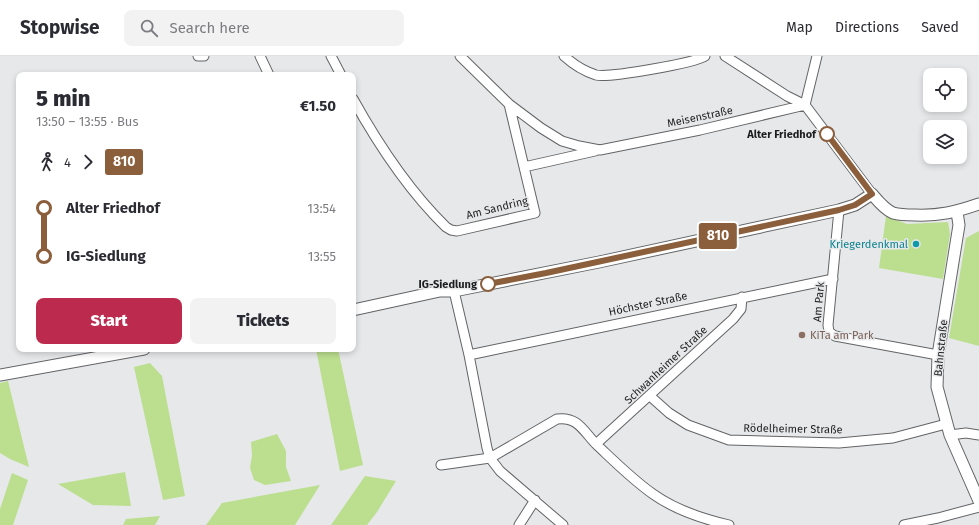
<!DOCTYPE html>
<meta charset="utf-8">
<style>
body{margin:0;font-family:"Fira Sans",sans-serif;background:#f2f2f3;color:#2b2b33;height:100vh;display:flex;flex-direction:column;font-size:15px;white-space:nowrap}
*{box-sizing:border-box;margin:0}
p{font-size:13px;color:#7c7c81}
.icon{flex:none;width:22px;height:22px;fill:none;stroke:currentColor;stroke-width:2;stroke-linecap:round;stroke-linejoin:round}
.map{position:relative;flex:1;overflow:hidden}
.sheet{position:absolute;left:16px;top:16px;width:340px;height:280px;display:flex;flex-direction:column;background:#fff;border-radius:8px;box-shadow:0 2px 6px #0003}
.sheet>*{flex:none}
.badge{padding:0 8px;border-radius:3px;font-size:14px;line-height:26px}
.fabs{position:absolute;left:923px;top:12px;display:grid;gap:8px}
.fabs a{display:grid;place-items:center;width:44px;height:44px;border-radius:8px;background:#fff;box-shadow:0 2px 6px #0003;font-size:20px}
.map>.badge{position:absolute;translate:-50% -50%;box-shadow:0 0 0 2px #fff}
.legs{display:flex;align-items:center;gap:6px;height:44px;padding:0 20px;font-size:13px}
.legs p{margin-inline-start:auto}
.overview{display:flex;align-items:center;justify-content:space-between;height:68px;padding:0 20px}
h1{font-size:22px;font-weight:800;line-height:30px}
.primary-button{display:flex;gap:8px;margin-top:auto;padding:8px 20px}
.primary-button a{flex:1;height:46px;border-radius:8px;background:#bc2b4d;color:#fff;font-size:16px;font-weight:800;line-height:46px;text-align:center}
.primary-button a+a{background:#f2f2f3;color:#2b2b33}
ul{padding:0 20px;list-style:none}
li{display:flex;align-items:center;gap:14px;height:48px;font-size:15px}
li i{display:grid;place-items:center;width:6px;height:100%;margin:0 5px;background:currentColor}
li i::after{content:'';width:10px;height:10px;margin:-5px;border:3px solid;border-radius:50%;background:#fff}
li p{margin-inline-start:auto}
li:first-child i{background:linear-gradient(#0000 50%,currentColor 0)}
li:last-child i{background:linear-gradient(currentColor 50%,#0000 0)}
header{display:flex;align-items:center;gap:24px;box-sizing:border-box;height:56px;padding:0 20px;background:#fff;border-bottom:1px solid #e1e1e2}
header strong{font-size:19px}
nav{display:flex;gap:22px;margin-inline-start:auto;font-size:14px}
.search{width:280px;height:36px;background:#f2f2f3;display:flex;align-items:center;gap:10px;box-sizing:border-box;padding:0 14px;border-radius:8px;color:#7c7c81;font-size:15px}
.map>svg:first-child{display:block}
</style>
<header>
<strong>Stopwise</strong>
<div class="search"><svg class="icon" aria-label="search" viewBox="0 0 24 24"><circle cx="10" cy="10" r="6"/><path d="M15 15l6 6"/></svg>Search here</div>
<nav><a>Map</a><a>Directions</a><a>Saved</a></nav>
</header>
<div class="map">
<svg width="979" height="469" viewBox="0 0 979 469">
<rect width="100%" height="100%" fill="#e6e8ea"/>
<path fill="#bcdf8f" d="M 886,160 L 907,168 L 948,166 L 950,178 L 943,223 L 879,212 Z
M 979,175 L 979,290 L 949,282 L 966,182 Z
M 316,293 L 338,293 L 363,409 L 340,415 Z
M 150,307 L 162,320 L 185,440 L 163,444 L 134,311 Z
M 8,325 L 29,411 L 10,403 L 0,397 L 0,327 Z
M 277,378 L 286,395 L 286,411 L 291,425 L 265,429 L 254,424 L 250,412 L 252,399 L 251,386 Z
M 125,416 L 131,450 L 93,449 L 58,428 Z
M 12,417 L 28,424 L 13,469 L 0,469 L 0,453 Z
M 365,420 L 396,425 L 377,456 L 367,469 L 331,469 Z
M 320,429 L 295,469 L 206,469 L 222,447 Z
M 160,460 L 155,469 L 123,469 L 126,463 Z"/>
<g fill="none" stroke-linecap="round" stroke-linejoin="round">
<defs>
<path id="minor" d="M 198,0 L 204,0
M 260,0 L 269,19
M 331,0 L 341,19
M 564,0 C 574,9 583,15 596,19 C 609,22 695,7 705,0
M 725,0 L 787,40 L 805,49 L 872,138
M 353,43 C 378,88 409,135 446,171 L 451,174 L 457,175 L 535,157 L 509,48 L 460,0
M 509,48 L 541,72 L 562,85 L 579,90 L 600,94 L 700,74 L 805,49
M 805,49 L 817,0
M 524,111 L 595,95
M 839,154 L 828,269 L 829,276 L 835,280 L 938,299
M 454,235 L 469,299 L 487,392 L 490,402 L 500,415 L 563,469
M 469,299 L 833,223
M 650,340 L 669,357 L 688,369 L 729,384 L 839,387 L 893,382 L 946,368
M 950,379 L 966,377 L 979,379
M 596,388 L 733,263 L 741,253 L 742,241
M 441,409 L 490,402 L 557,363 C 579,360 584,377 598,390 C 615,406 633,424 653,438 C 674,453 703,463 729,469
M 519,469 L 535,444
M 904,469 L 938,462 L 979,451"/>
<path id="tertiary" d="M 957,156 L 959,169 L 938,299 L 937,331 L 950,379 L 979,445
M 353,254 L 440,235 L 454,235 L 599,206 L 839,154 L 855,149 L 872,138 C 878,145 884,153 893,157 C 900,159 907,159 915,159 C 939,160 956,156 979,148
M 0,319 L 144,293"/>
</defs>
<use href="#minor" stroke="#636466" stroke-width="11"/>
<use href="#tertiary" stroke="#636466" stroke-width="13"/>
<use href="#minor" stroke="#fff" stroke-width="9"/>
<use href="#tertiary" stroke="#fff" stroke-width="11"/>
</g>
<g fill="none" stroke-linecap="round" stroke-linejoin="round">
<defs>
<path id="line-1" d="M 488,228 L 546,217 L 839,154 L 855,149 L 872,138 L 827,78"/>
</defs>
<use href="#line-1" stroke="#fff" stroke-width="9"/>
<use href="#line-1" stroke="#8b5e3c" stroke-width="6"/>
</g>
<g fill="#fff" stroke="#8b5e3c" stroke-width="2">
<circle cx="827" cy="78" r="7"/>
<circle cx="488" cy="228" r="7"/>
</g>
<circle fill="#0f9aa8" stroke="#e6e8ea" stroke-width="1.5" cx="916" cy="188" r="4"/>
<circle fill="#8d6e63" stroke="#e6e8ea" stroke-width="1.5" cx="802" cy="279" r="4"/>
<g text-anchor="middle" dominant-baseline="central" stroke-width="3" stroke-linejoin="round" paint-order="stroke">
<g font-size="11" fill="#1e1e1f" stroke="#e6e8ea">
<text transform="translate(700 61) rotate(-12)">Meisenstraße</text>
<text transform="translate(497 152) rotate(-14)">Am Sandring</text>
<text transform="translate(819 246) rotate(-85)">Am Park</text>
<text transform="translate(648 248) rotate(-12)">Höchster Straße</text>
<text transform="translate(941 292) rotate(-84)">Bahnstraße</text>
<text transform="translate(666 309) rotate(-43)">Schwanheimer Straße</text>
<text transform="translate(793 373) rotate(1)">Rödelheimer Straße</text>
</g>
<g font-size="11" font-weight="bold" fill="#1e1e1f" stroke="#e6e8ea" text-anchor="end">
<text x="816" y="78">Alter Friedhof</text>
<text x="477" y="228">IG-Siedlung</text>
</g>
<g font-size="11" fill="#0d838f" stroke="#e6e8ea" text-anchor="end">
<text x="908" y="188">Kriegerdenkmal</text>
</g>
<g font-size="11" fill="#785e54" stroke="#e6e8ea" text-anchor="start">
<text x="810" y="279">KiTa am Park</text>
</g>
</g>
</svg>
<div class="fabs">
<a><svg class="icon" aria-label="locate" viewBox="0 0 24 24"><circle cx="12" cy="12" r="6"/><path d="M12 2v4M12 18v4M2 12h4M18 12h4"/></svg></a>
<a><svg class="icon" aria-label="layers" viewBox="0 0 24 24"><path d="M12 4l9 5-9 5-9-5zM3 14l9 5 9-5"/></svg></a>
</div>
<b class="badge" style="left:718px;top:180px;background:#8b5e3c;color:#fff">810</b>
<section class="sheet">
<div class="overview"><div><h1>5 min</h1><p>13:50 – 13:55 · Bus</p></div><b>€1.50</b></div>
<div class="legs"><svg class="icon" aria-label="walk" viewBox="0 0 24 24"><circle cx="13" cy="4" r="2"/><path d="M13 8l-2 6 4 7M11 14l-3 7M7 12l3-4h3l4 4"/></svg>4<svg class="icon" aria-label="forward" viewBox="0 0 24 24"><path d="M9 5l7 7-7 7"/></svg><b class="badge" style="background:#8b5e3c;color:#fff">810</b></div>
<ul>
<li><i style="color:#8b5e3c"></i><b>Alter Friedhof</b><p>13:54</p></li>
<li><i style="color:#8b5e3c"></i><b>IG-Siedlung</b><p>13:55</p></li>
</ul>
<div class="primary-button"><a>Start</a><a>Tickets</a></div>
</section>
</div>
